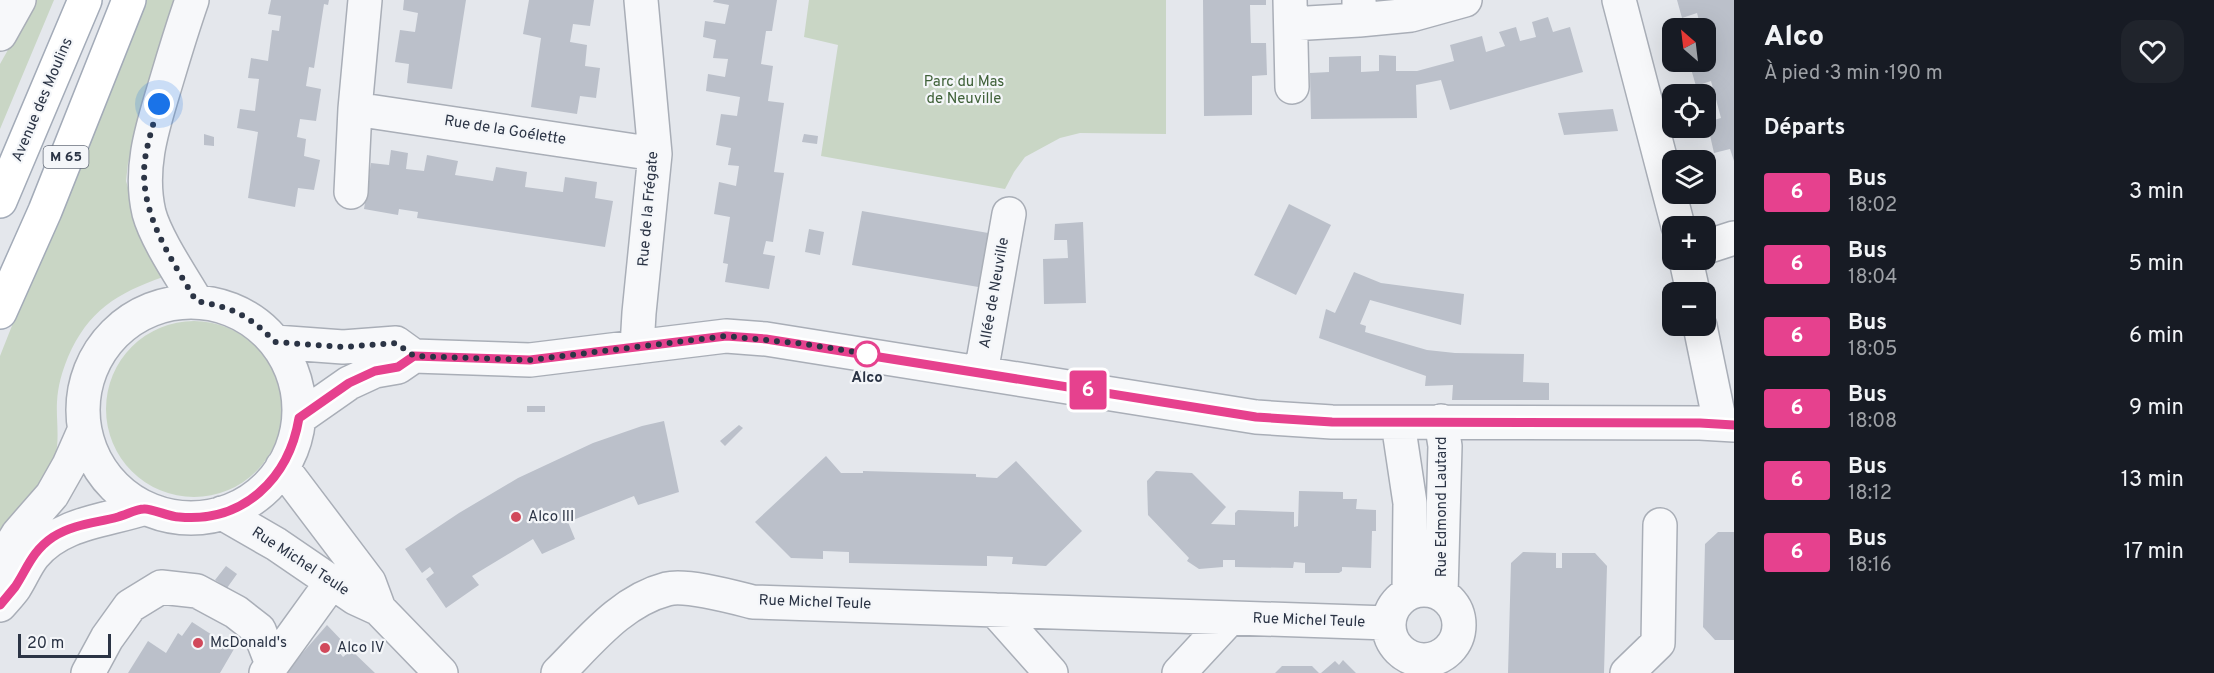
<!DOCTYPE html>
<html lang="fr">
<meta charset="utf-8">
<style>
body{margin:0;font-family:Overpass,sans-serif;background:#20242c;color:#f1f3f6;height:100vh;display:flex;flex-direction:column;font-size:22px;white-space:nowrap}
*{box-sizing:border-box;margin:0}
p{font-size:20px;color:#9ea1a6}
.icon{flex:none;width:33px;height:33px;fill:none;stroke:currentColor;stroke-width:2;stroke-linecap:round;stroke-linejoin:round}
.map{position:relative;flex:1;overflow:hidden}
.drawer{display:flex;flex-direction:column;background:#171b24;width:480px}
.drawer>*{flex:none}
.badge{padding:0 12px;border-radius:4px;font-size:21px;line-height:39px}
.needle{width:39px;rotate:332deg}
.tools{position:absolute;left:1662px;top:18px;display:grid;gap:12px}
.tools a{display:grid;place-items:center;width:54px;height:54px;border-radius:12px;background:#171b24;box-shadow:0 6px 24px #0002;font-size:30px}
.scale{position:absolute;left:18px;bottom:15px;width:93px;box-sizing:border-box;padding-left:6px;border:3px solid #2b3445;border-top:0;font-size:16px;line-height:21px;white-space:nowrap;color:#2b3445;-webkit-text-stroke:4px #f4f6f9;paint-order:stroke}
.you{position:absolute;width:30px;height:30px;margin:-15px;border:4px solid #fff;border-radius:50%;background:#1a73e8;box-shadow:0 0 0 9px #1a73e833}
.map>.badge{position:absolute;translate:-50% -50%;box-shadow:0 0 0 3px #fff}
h2{padding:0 30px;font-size:22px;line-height:54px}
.round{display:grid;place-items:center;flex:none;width:63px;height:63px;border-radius:18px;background:#20242c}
.headline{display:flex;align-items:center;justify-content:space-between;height:102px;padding:0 30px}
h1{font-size:28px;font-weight:800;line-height:45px}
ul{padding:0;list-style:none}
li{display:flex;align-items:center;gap:18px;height:72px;padding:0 30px}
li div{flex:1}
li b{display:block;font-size:22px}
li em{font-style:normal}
li .badge{min-width:66px;font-weight:700;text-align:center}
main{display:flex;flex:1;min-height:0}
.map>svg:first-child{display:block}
</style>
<main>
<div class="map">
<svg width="1734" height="673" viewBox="0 0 1734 673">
<rect width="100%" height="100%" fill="#e4e7ec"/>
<path fill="#c9d6c5" d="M 36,0 L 54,0 L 0,129 L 0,64 Z
M 141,0 L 180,0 L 128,163 L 126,181 L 137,217 L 163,277 C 117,293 88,311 68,357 C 62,372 58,385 57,402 C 56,419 60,440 55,457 C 46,489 19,516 0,542 L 0,356 Z
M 809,0 L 1166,0 L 1166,134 L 1080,133 L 1060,138 L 1025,157 L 1014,172 L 1005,189 L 821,156 L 838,45 L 804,37 Z
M106 409a88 88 0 1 1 176 0a88 88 0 1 1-176 0Z"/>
<path fill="#bbc0ca" d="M 271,0 L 329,0 L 328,5 L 324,4 L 314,68 L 309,67 L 306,86 L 321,89 L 316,121 L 300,119 L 297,137 L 306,139 L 304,156 L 320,160 L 314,190 L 298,188 L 295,207 L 248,198 L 258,132 L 237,128 L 240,109 L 255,111 L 259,79 L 248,78 L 251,58 L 268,61 L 272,30 L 279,31 L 281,16 L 268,14 Z
M 404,0 L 466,0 L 452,89 L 407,83 L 409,64 L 395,62 L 400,30 L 415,32 L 418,13 L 403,10 Z
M 529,0 L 594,0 L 590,26 L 573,24 L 570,42 L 587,45 L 585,66 L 600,68 L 596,98 L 580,96 L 577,114 L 531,107 L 541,38 L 523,34 Z
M 714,0 L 777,0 L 772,31 L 766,31 L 761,64 L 773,66 L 768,101 L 784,103 L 774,172 L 784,173 L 773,242 L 766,241 L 763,254 L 775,256 L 769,289 L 725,282 L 728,264 L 723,263 L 730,217 L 714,214 L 719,182 L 736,186 L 739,166 L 728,165 L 731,148 L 716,145 L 721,114 L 737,116 L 740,97 L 706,91 L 708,74 L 725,77 L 728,59 L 713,58 L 716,40 L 703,37 L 705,21 L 725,24 L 729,5 L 713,2 Z
M 1203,0 L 1266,0 L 1266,5 L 1250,5 L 1251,43 L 1266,43 L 1267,75 L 1252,76 L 1252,115 L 1204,116 Z
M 1677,0 L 1734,0 L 1734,161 L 1730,149 L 1714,153 L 1707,122 L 1721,118 L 1711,81 L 1696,86 L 1689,62 L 1706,62 L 1706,28 L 1701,28 L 1697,13 L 1682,18 Z
M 1548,17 L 1553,32 L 1570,27 L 1583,72 L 1450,110 L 1441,80 L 1416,85 L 1417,118 L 1311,119 L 1310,73 L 1329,72 L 1329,57 L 1361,56 L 1361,72 L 1379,71 L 1379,55 L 1396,56 L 1396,71 L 1417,71 L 1454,61 L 1450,45 L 1482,36 L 1486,52 L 1505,46 L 1499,32 L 1516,27 L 1520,41 L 1536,37 L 1532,22 Z
M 1613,109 L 1618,131 L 1564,135 L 1558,113 Z
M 204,134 L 214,137 L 214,146 L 204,145 Z
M 804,134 L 818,136 L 817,144 L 802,142 Z
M 391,150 L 408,153 L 406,169 L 424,171 L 427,155 L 458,161 L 455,175 L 475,178 L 493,181 L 496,167 L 527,172 L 525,187 L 563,192 L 565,177 L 597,182 L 595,198 L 613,201 L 605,247 L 417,218 L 418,212 L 399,209 L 398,215 L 364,209 L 371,163 L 389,165 Z
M 1289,204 L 1331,225 L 1296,295 L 1254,275 Z
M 862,211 L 994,234 L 984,288 L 852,265 Z
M 1083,222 L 1086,303 L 1044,304 L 1043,259 L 1068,258 L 1067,240 L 1054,240 L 1055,224 Z
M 809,229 L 824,232 L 820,255 L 805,252 Z
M 1354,272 L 1381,283 L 1464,294 L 1461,325 L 1370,300 L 1360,324 L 1366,326 L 1365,332 L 1427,350 L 1455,353 L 1524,354 L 1523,382 L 1549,383 L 1549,400 L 1452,400 L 1453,385 L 1425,386 L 1426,376 L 1319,338 L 1326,309 L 1335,313 Z
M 527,406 L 545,406 L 545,412 L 527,412 Z
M 664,421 L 679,492 L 638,505 L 634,496 L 568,522 L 575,539 L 542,554 L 533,539 L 472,576 L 479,585 L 446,608 L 426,579 L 434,573 L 430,567 L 422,573 L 405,549 L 459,513 L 518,478 L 593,443 L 642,426 Z
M 739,425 L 743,428 L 725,446 L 720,441 Z
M 826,456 L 841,473 L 863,473 L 863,471 L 976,474 L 976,477 L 997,478 L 1016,461 L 1082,531 L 1046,566 L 1012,564 L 1013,557 L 987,556 L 987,566 L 849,563 L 849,552 L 823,551 L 823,559 L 791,558 L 755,522 Z
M 1156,471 L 1192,473 L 1226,507 L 1211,524 L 1235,525 L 1235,513 L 1238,510 L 1294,512 L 1294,527 L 1298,526 L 1299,491 L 1343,492 L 1343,499 L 1357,499 L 1356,509 L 1376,510 L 1376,531 L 1372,531 L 1371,568 L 1342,567 L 1342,571 L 1339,573 L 1305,573 L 1305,563 L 1294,562 L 1293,568 L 1235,567 L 1235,560 L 1223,560 L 1223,567 L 1199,569 L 1187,561 L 1189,558 L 1148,515 L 1147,481 Z
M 1718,532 L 1734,532 L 1734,640 L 1715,640 L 1703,627 L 1705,544 Z
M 1523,552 L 1556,553 L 1556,568 L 1562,568 L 1562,553 L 1595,553 L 1607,566 L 1604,673 L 1508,673 L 1511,563 Z
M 226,566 L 237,574 L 227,588 L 215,580 Z
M 192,622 L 234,649 L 220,673 L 128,673 L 148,641 L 166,653 L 178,633 L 182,636 Z
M 327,625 L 346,645 L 339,652 L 343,657 L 351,650 L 375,673 L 285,673 Z
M 1343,660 L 1356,673 L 1321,673 L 1335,661 L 1339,665 Z
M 1282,666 L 1312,666 L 1319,673 L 1275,673 Z"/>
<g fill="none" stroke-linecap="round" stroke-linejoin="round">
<defs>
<path id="minor" d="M 192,0 C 183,26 175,52 167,79 C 154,123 138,166 149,213 C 156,239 182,277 196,301
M 365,0 L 355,109 L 655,154
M 1290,0 L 1292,87
M 1359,0 L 1359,20 L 1411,15 L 1465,0
M 1619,0 L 1678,226
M 1291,24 L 1359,20
M 0,34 L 19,0
M 351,192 L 355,109
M 1706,247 L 1734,238
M 1686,260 L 1693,292
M83 410a108 108 0 1 1 216 0a108 108 0 1 1-216 0Z
M 1700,326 L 1720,423
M 275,342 L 343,347 L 396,343 L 414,356 L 530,360 L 726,336 L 766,339 L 1256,417 L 1332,422 L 1700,423 L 1734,425
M 637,347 L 639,313 L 655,154 L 641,0
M 981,373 L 1009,214
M 299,418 L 349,383 L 375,371 L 398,367 L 414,356
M 1441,421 L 1445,446 L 1441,594
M 1398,423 L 1410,503 L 1409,593
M 282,467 L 369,582 L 379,609
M 222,513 L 276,544 L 355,598 L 379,609 L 441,673
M 0,570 L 7,552 L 18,534 L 52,495 L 69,465 L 84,431
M1389 625a35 35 0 1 1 70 0a35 35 0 1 1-70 0Z
M 0,605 C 5,599 11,593 15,587 C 22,576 26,565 34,555 C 62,522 106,521 145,508
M 995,610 L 1051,673
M 88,673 L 107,638 L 130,606 L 161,587 L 197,591 L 236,612 L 259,630 L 272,664
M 266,673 L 331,583
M 558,673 C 590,641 621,601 667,589 C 686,584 733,597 753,602 L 1388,623
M 1179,673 L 1230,618
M 1627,673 L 1658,643 L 1660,525"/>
<path id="major" d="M 0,201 L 85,0
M 0,312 L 45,211 L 129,0"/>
</defs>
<use href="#minor" stroke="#a9aeb7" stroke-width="36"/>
<use href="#major" stroke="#a3abb8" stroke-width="36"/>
<use href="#minor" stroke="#f7f8fa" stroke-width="33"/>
<use href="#major" stroke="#fff" stroke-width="33"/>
</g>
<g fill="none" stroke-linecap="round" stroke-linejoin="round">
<defs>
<path id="line" d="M 0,605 C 5,599 10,593 15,587 C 27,569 32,551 53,537 C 73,524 96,523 118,517 C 126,515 136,509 144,509 C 151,508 169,517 179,517 C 244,523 289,478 299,418 L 349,383 L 375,371 L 398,367 L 414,356 L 530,360 L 726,336 L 766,339 L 1256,417 L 1332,422 L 1700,423 L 1734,425"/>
</defs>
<use href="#line" stroke="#fff" stroke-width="14"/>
<use href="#line" stroke="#e6418e" stroke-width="9"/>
<path stroke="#2b3445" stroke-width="6" stroke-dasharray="0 10.8" d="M 159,104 C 154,122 148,140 145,159 C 138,212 171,258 196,301 C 232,307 250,316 275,342 L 343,347 L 396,343 L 414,356 L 530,360 L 726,336 L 805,344 L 867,354"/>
</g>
<circle fill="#fff" stroke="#e6418e" stroke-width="3" cx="867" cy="354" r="12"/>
<g fill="#d1495b" stroke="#f4f6f9" stroke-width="2">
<circle cx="516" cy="517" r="6"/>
<circle cx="198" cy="643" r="6"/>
<circle cx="325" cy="648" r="6"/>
</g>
<g text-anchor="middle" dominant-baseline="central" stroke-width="4.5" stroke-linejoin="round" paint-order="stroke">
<rect fill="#f4f6f9" stroke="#676e7b" stroke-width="1.5" x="43.5" y="146" width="45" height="22" rx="4.5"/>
<g font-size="14" font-weight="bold" fill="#2b3445">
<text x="66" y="157">M 65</text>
</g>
<g font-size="15" fill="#3f6138" stroke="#f4f6f9">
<text x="964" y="82">Parc du Mas<tspan x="964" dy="17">de Neuville</tspan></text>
</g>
<g font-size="15" fill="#2b3445" stroke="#f4f6f9">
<text transform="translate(43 100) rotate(-67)">Avenue des Moulins</text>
<text transform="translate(505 131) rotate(9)">Rue de la Goélette</text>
<text transform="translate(649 209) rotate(-85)">Rue de la Frégate</text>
<text transform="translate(995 293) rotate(-80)">Allée de Neuville</text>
<text transform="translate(1442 507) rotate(-90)">Rue Edmond Lautard</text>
<text transform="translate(300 562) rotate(33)">Rue Michel Teule</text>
<text transform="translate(815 603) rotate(2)">Rue Michel Teule</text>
<text transform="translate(1309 621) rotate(2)">Rue Michel Teule</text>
</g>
<g font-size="15" font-weight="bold" fill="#2b3445" stroke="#f4f6f9">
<text x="867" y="378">Alco</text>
</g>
<g font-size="15" fill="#2b3445" stroke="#f4f6f9" text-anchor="start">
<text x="528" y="517">Alco III</text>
<text x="210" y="643">McDonald's</text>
<text x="337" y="648">Alco IV</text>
</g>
</g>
</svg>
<div class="tools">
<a><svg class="needle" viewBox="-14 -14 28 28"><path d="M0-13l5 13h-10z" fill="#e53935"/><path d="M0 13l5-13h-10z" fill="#9ea1a6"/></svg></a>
<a><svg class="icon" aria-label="locate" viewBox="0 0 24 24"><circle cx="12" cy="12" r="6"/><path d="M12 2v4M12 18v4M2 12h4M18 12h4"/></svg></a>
<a><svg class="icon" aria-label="layers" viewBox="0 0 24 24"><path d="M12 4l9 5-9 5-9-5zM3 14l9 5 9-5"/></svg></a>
<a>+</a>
<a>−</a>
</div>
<div class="scale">20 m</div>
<div class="you" style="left:159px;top:104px"></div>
<b class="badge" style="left:1088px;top:390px;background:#e6418e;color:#fff">6</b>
</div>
<section class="drawer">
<div class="headline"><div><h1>Alco</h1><p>À pied · 3 min · 190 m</p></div><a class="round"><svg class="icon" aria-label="heart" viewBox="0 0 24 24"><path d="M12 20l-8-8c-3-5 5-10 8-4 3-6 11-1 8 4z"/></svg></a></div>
<h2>Départs</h2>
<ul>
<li><span class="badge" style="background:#e6418e;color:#fff">6</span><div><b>Bus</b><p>18:02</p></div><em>3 min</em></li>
<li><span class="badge" style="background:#e6418e;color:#fff">6</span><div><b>Bus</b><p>18:04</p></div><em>5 min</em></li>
<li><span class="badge" style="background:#e6418e;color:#fff">6</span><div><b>Bus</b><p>18:05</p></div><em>6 min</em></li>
<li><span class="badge" style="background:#e6418e;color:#fff">6</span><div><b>Bus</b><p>18:08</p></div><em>9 min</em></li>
<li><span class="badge" style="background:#e6418e;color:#fff">6</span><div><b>Bus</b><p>18:12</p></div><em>13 min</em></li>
<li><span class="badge" style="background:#e6418e;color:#fff">6</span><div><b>Bus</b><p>18:16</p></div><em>17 min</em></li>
</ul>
</section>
</main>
